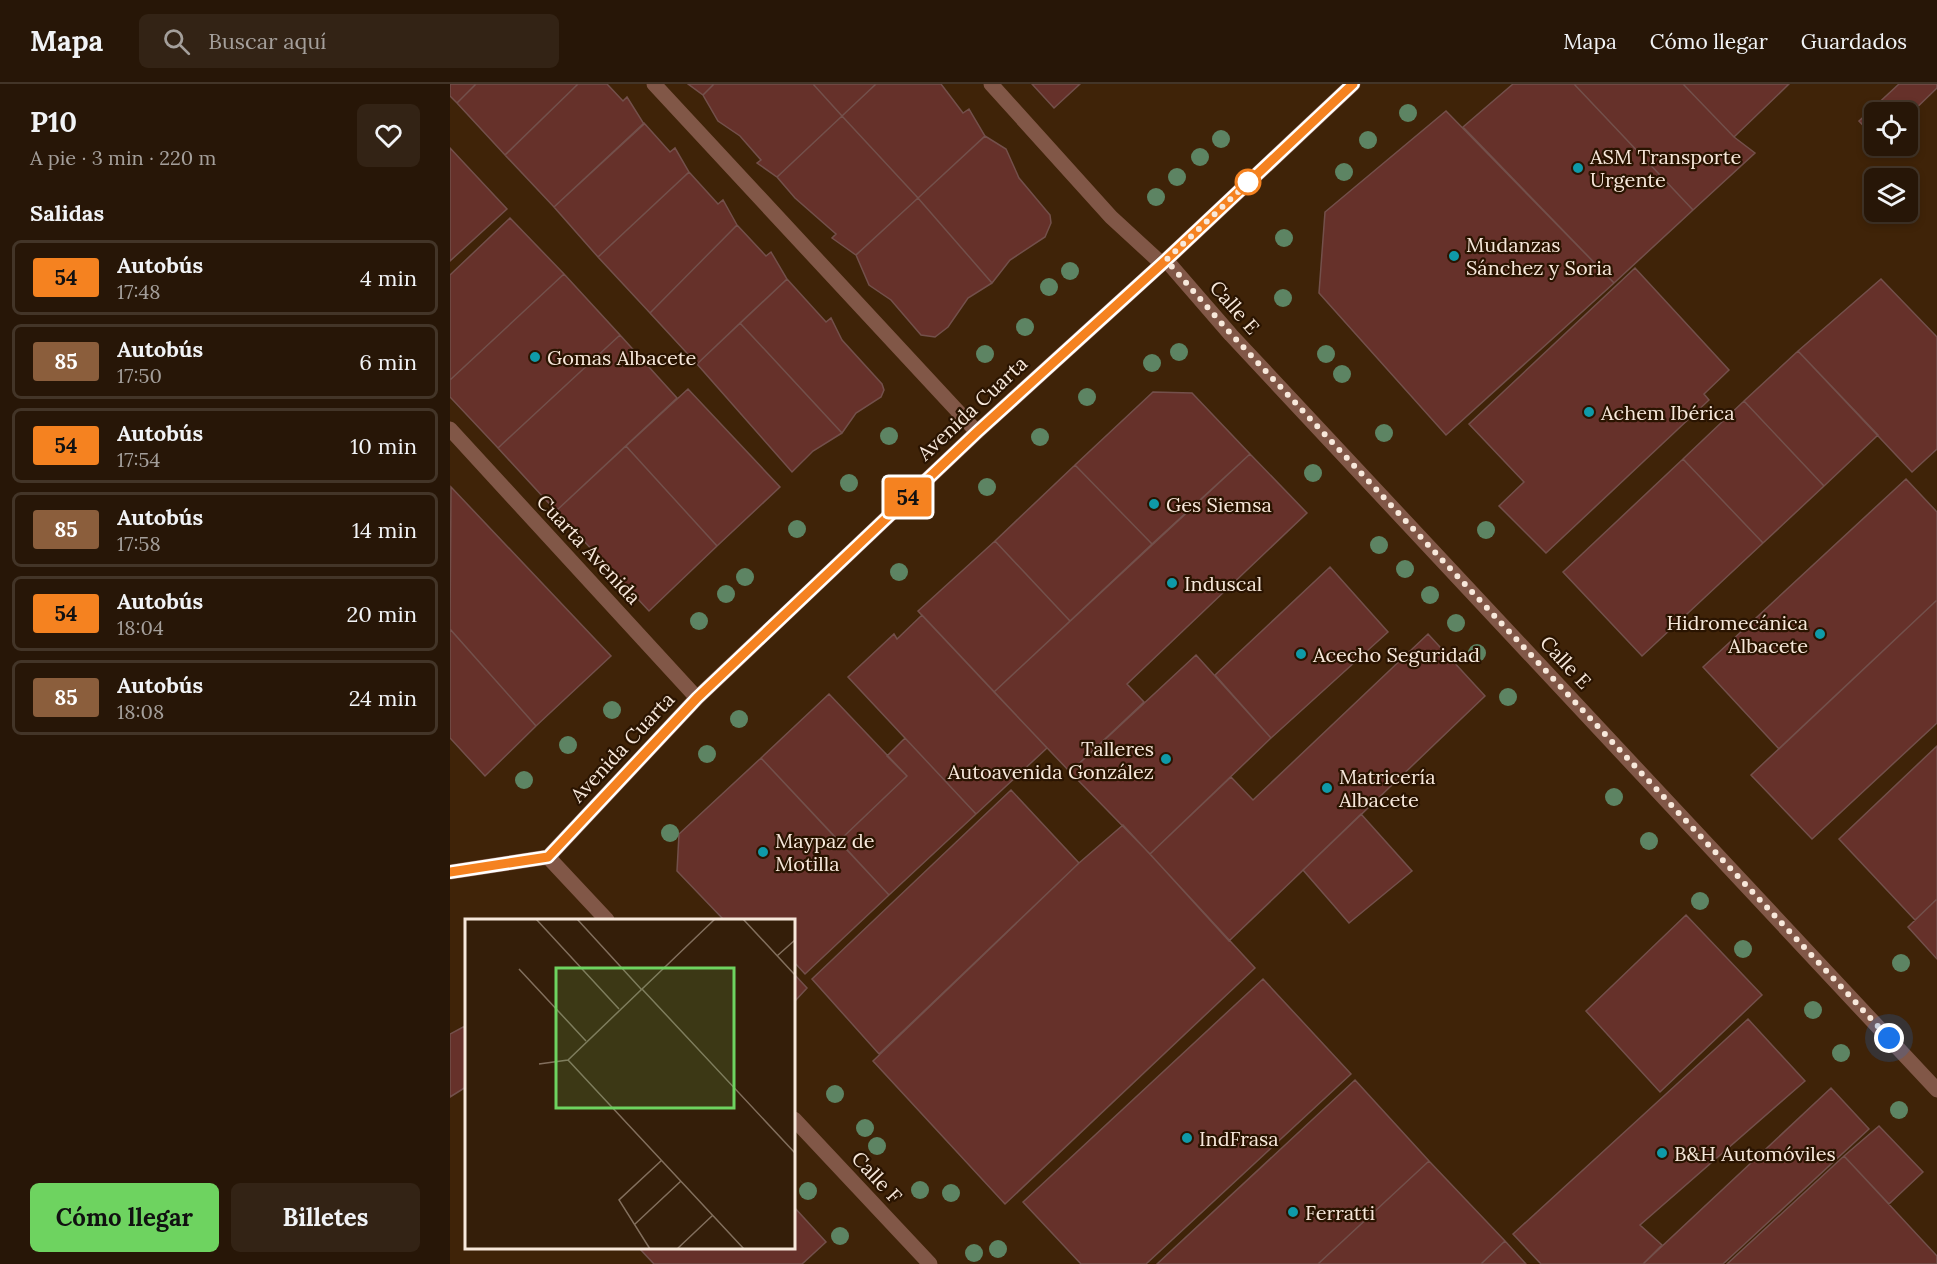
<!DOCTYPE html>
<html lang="es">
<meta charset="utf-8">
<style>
body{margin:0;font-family:Lora,serif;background:#332315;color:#f1f3f6;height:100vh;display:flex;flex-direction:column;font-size:22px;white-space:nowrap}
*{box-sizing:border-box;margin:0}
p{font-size:20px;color:#a49f9b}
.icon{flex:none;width:33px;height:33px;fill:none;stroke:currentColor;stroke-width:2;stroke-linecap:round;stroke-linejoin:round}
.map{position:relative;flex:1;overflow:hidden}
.side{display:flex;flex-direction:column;background:#271607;width:450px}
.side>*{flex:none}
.badge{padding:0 12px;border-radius:4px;font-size:21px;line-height:39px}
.fabs{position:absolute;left:1414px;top:18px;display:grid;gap:12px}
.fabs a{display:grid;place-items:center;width:54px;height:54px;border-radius:9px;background:#271607;box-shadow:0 3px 9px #0003,0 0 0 2px #433528;font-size:30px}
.you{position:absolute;width:30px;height:30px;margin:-15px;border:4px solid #fff;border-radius:50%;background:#1a73e8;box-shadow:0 0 0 9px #1a73e833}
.map>.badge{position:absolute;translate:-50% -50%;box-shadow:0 0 0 3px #fff}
h2{padding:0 30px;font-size:22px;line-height:54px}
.round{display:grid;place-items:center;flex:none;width:63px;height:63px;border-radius:9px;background:#332315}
.summary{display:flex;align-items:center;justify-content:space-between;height:102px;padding:0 30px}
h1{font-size:28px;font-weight:800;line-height:45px}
.action{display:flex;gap:12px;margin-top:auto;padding:12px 30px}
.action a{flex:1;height:69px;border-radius:9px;background:#6ed360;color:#111;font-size:24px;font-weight:800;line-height:69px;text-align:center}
.action a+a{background:#332315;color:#f1f3f6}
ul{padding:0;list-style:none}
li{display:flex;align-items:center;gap:18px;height:75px;margin:0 12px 9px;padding:0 18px;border:3px solid #433528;border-radius:9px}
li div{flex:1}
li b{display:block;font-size:22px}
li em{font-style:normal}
li .badge{min-width:66px;font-weight:700;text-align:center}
header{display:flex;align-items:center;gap:36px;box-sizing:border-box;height:84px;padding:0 30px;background:#271607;border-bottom:2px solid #433528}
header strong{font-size:28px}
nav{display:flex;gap:33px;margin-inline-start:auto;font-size:21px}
.search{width:420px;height:54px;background:#332315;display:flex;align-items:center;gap:15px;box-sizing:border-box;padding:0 21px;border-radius:9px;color:#a49f9b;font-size:22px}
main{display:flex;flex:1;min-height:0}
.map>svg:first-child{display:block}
</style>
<header>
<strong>Mapa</strong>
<div class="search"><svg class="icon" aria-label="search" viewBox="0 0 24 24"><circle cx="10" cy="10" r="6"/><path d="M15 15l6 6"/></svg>Buscar aquí</div>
<nav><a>Mapa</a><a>Cómo llegar</a><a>Guardados</a></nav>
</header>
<main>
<section class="side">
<div class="summary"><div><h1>P10</h1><p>A pie · 3 min · 220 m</p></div><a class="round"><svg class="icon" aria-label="heart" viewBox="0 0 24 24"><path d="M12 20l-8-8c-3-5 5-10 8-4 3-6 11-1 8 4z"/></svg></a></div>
<h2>Salidas</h2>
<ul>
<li><span class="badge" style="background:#f58220;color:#111">54</span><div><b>Autobús</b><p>17:48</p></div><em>4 min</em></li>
<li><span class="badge" style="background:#8b5e3c;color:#fff">85</span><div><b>Autobús</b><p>17:50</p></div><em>6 min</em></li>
<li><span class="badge" style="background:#f58220;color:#111">54</span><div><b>Autobús</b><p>17:54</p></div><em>10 min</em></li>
<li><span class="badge" style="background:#8b5e3c;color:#fff">85</span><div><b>Autobús</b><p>17:58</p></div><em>14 min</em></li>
<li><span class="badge" style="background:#f58220;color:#111">54</span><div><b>Autobús</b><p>18:04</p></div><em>20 min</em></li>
<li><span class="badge" style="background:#8b5e3c;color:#fff">85</span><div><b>Autobús</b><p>18:08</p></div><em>24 min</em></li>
</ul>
<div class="action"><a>Cómo llegar</a><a>Billetes</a></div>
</section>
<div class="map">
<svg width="1487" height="1180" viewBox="0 0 1487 1180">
<rect width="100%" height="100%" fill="#341e09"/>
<path fill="#3f2308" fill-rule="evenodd" d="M 0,0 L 1487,0 L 1487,1180 L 0,1180 ZM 1425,28 L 1458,28 L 1458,62 L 1425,62 ZM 1425,94 L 1458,94 L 1458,128 L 1425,128 ZM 16,836 L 344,836 L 344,1164 L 16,1164 Z"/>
<path fill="#66312a" stroke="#73504b" stroke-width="1.5" d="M 0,0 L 26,0 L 7,19 L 0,12 Z
M 26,0 L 128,0 L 55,71 L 7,19 Z
M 128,0 L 157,0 L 173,17 L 177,13 L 194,40 L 104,123 L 55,71 Z
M 238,0 L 264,0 L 253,11 Z
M 264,0 L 363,0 L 392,32 L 327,93 L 307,79 L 311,76 L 290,52 L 268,37 L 253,11 Z
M 363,0 L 426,0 L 392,32 Z
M 426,0 L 491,0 L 513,29 L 519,25 L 535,52 L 468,114 L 392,32 Z
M 582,0 L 630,0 L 604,24 Z
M 1063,0 L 1124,0 L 1243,126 L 1164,199 L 1013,43 Z
M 1124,0 L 1233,0 L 1284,53 L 1305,69 L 1243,126 Z
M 1233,0 L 1339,0 L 1284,53 Z
M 1449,0 L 1487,0 L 1487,4 L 1458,32 L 1458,28 L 1425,28 L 1425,54 L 1409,37 Z
M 996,27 L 1164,199 L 996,351 L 869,209 L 875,128 Z
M 392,32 L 468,114 L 406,171 L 382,154 L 386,150 L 345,114 L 327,93 Z
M 194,39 L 220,68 L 225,64 L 239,88 L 148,173 L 104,123 Z
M 535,52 L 556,65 L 569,94 L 600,131 L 601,139 L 595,153 L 560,176 L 542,199 L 468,114 Z
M 0,64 L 57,125 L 0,177 Z
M 239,88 L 268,120 L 273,116 L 287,141 L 200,229 L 148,173 Z
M 468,114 L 542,199 L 518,214 L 498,243 L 485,253 L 471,251 L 441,216 L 419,201 L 406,171 Z
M 60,134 L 114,190 L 0,296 L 0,191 Z
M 287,141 L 316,172 L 321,168 L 337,195 L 247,280 L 200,229 Z
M 1185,184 L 1279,286 L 1254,310 L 1259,316 L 1096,469 L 1049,422 L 1074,398 L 1019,340 Z
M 114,190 L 170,251 L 48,364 L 0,313 L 0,296 Z
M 337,195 L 376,238 L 381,234 L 392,256 L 432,300 L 434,306 L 431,313 L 406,329 L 392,349 L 290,239 Z
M 1431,195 L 1487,253 L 1487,365 L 1462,388 L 1348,267 Z
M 290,239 L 392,349 L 363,367 L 342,388 L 247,280 Z
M 170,251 L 227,314 L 106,427 L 48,364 Z
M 1348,267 L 1428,351 L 1374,402 L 1294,317 Z
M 238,305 L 330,403 L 267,462 L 176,362 Z
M 703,308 L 742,309 L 800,370 L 702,460 L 625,381 Z
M 1294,317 L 1374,402 L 1313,459 L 1233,375 Z
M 176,362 L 267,462 L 199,527 L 106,427 Z
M 800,370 L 857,429 L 677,600 L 694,618 L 620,688 L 544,608 Z
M 1233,375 L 1313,459 L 1192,572 L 1113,488 Z
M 625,381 L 702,460 L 620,537 L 545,457 Z
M 1456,395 L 1487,428 L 1487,516 L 1329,665 L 1253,583 Z
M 1,403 L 161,572 L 86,642 L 0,545 Z
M 545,457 L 620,537 L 544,608 L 468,527 Z
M 880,483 L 938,548 L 821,654 L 765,591 Z
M 1487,516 L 1487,639 L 1362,755 L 1301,691 Z
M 472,531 L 597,664 L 526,730 L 398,593 L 444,550 L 447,555 Z
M 0,545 L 86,642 L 35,692 L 0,654 Z
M 978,550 L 1035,612 L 779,857 L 700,770 L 781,693 L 803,716 Z
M 746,571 L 821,654 L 700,770 L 620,688 Z
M 379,610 L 457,692 L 389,757 L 311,674 Z
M 455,654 L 526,730 L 439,811 L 389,757 L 457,692 L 437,672 Z
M 1487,662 L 1487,815 L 1465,836 L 1389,755 Z
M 311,674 L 439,811 L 355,890 L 344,878 L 344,836 L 274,836 L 227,787 L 229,750 Z
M 561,706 L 629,779 L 429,970 L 362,895 Z
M 911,730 L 962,787 L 899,839 L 853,786 Z
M 673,741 L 805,884 L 555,1120 L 423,977 L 629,779 Z
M 1487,815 L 1487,875 L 1458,843 Z
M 1236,831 L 1312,911 L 1210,1008 L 1136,927 Z
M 344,890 L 357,904 L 344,918 Z
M 813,895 L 901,990 L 696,1180 L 631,1180 L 573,1118 Z
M 1298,935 L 1355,997 L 1190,1141 L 1212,1161 L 1193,1180 L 1091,1180 L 1063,1150 Z
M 15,942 L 16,1003 L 0,1013 L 0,950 Z
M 905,996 L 979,1077 L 868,1180 L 707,1180 Z
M 1381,1004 L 1419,1045 L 1273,1180 L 1193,1180 Z
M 1429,1042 L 1473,1088 L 1439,1120 L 1394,1072 Z
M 1394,1072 L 1487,1172 L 1487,1180 L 1277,1180 Z
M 979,1077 L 1055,1157 L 1031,1180 L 868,1180 Z
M 344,1123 L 376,1158 L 352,1180 L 204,1180 L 189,1164 L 344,1164 Z
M 1055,1157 L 1076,1180 L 1031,1180 Z"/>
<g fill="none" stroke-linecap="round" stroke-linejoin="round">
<path stroke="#815747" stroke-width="15" d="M 204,0 L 527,348
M 541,0 L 661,133 L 711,179"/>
<path stroke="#815747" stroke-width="15" d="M 716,176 L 781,251 L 1487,1006
M 0,345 L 247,614
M 98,773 L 157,836
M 0,788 L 98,773 L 247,614 L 527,348 L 716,176 L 903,0
M 344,1035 L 480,1180"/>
</g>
<g fill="#5d8463">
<circle cx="958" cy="29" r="9"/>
<circle cx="771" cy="55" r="9"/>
<circle cx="918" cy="56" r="9"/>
<circle cx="750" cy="73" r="9"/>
<circle cx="894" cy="88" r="9"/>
<circle cx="727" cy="93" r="9"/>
<circle cx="706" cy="113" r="9"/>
<circle cx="834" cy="154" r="9"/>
<circle cx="620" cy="187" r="9"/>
<circle cx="599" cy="203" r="9"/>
<circle cx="833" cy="214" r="9"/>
<circle cx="575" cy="243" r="9"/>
<circle cx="729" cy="268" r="9"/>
<circle cx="535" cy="270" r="9"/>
<circle cx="876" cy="270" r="9"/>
<circle cx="702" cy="279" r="9"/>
<circle cx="892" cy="290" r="9"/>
<circle cx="637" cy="313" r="9"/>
<circle cx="934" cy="349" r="9"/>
<circle cx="439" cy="352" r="9"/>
<circle cx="590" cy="353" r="9"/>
<circle cx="863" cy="389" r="9"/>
<circle cx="399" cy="399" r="9"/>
<circle cx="537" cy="403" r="9"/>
<circle cx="347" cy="445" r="9"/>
<circle cx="1036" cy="446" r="9"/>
<circle cx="929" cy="461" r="9"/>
<circle cx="955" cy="485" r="9"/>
<circle cx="449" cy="488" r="9"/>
<circle cx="295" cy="493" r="9"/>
<circle cx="276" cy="510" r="9"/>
<circle cx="980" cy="511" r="9"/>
<circle cx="249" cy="537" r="9"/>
<circle cx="1006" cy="539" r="9"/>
<circle cx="1027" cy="569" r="9"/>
<circle cx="1058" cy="613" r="9"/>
<circle cx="162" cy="626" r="9"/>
<circle cx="289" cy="635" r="9"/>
<circle cx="118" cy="661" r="9"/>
<circle cx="257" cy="670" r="9"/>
<circle cx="74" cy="696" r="9"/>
<circle cx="1164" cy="713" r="9"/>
<circle cx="220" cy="749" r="9"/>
<circle cx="1199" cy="757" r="9"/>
<circle cx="1250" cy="817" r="9"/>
<circle cx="1293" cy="865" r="9"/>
<circle cx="1451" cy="879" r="9"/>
<circle cx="1363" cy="926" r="9"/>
<circle cx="1391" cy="969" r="9"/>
<circle cx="385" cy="1010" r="9"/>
<circle cx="1449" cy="1026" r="9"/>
<circle cx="415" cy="1044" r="9"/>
<circle cx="427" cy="1062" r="9"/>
<circle cx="470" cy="1106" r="9"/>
<circle cx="358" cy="1107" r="9"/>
<circle cx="501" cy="1109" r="9"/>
<circle cx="390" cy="1152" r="9"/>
<circle cx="548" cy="1165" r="9"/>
<circle cx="524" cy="1169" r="9"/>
</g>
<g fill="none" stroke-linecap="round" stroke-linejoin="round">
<defs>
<path id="line" d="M 0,788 L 98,773 L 247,614 L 527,348 L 716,176 L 903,0"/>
</defs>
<use href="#line" stroke="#fff" stroke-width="14"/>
<use href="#line" stroke="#f58220" stroke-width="9"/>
<path stroke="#f7e8db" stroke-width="6" stroke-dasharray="0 10.8" d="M 798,98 L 805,92 L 716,176 L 781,250 L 1439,954"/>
</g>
<g fill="#0f9aa8" stroke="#2a1401" stroke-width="2">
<circle cx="1128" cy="84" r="6"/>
<circle cx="1004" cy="172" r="6"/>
<circle cx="85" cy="273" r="6"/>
<circle cx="1139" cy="328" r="6"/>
<circle cx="704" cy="420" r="6"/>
<circle cx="722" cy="499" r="6"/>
<circle cx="1370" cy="550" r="6"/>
<circle cx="851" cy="570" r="6"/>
<circle cx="716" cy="675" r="6"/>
<circle cx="877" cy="704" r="6"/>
<circle cx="313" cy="768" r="6"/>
<circle cx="737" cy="1054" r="6"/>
<circle cx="1212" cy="1069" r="6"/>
<circle cx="843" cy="1128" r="6"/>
</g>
<circle fill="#fff" stroke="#f58220" stroke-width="3" cx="798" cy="98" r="12"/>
<g text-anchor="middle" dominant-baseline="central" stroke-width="4.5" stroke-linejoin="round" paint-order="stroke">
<g font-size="20" fill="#f7e8db" stroke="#2a1401" text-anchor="start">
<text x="1140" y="72">ASM Transporte<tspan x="1140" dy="23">Urgente</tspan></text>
<text x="1016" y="160">Mudanzas<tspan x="1016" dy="23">Sánchez y Soria</tspan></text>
<text x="97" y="273">Gomas Albacete</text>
<text x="1151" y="328">Achem Ibérica</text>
<text x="716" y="420">Ges Siemsa</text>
<text x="734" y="499">Induscal</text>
<text x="1358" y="538" text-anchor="end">Hidromecánica<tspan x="1358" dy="23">Albacete</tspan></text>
<text x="863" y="570">Acecho Seguridad</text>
<text x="704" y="664" text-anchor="end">Talleres<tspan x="704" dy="23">Autoavenida González</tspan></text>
<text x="889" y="692">Matricería<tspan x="889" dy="23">Albacete</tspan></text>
<text x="325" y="756">Maypaz de<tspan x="325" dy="23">Motilla</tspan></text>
<text x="749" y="1054">IndFrasa</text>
<text x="1224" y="1069">B&amp;H Automóviles</text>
<text x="855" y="1128">Ferratti</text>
</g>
<g font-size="20" fill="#f7e8db" stroke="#2a1401">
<text transform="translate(785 223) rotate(49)">Calle E</text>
<text transform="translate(522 324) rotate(-43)">Avenida Cuarta</text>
<text transform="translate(139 465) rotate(47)">Cuarta Avenida</text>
<text transform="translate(1116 578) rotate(47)">Calle E</text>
<text transform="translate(172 663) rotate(-47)">Avenida Cuarta</text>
<text transform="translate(427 1093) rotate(47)">Calle F</text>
</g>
</g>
<g transform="translate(15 835)">
<rect width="330" height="330" fill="#341e09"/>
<path fill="none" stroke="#826f5d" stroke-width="1.5" d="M 71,0 L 154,90M 112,0 L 176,70M 278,0 L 330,56M 312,37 L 330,21M 54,50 L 121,122M 177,70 L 330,234M 103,141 L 279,330M 74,145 L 103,141 L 250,0M 170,305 L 216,262M 185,330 L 154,281 L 197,241M 212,330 L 248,296"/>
<path fill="#6ed360" fill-opacity="0.15" stroke="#6ed360" stroke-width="3" d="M 91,49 L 269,49 L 269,189 L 91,189 Z"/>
<rect width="330" height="330" fill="none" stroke="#f7e8db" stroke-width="3"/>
</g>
</svg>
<div class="fabs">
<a><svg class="icon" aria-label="locate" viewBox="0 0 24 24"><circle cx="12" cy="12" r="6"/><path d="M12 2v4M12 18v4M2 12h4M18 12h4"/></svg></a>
<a><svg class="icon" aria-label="layers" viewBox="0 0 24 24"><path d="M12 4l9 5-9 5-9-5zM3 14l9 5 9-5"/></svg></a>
</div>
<div class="you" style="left:1439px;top:954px"></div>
<b class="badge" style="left:458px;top:413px;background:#f58220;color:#111">54</b>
</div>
</main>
